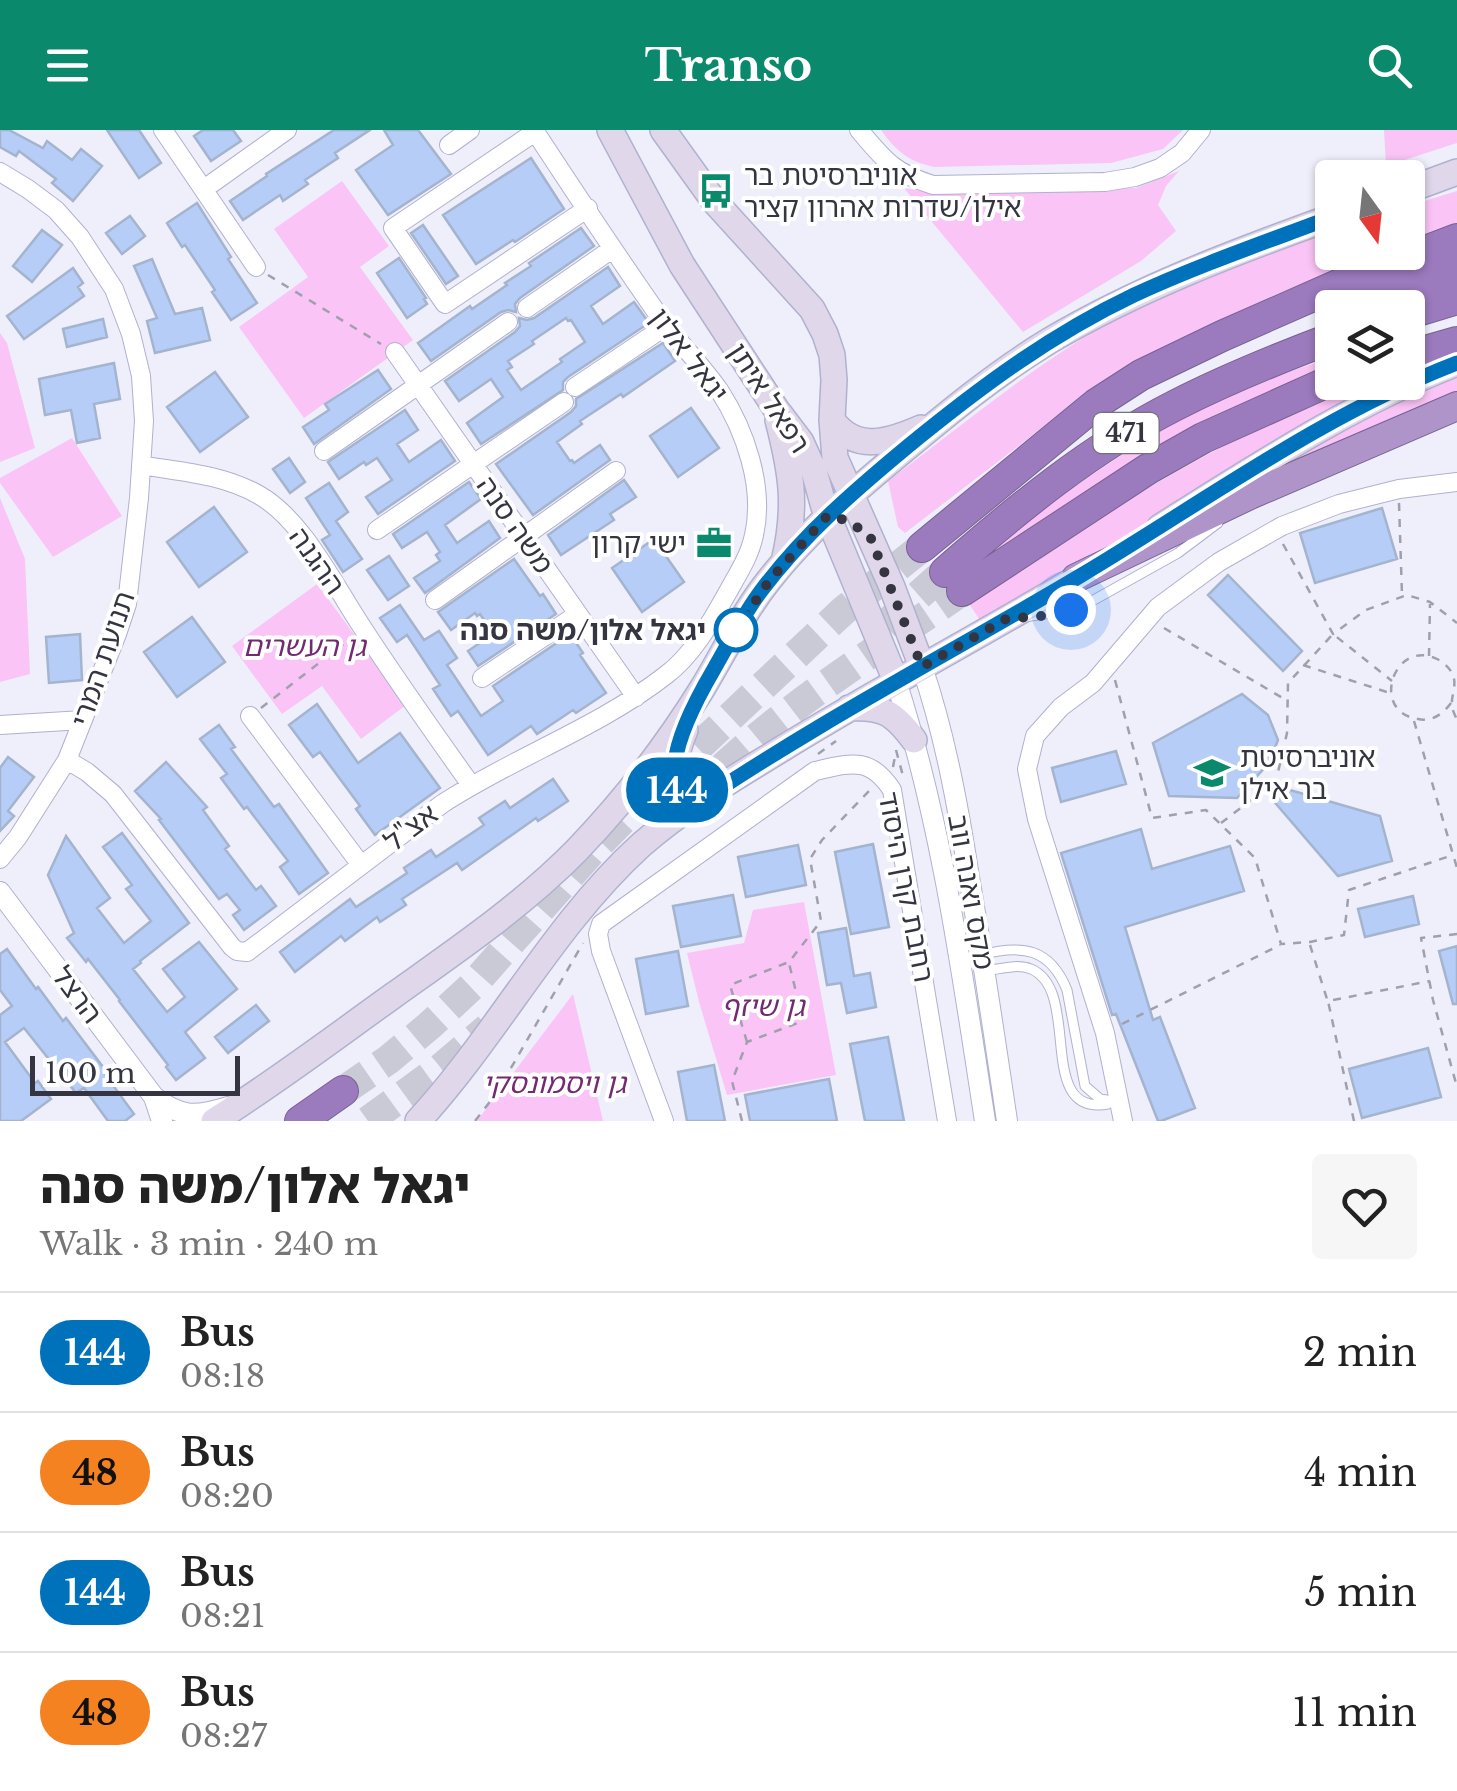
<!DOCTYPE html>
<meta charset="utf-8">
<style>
body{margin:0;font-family:"Libre Baskerville","Noto Sans Hebrew",serif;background:#f6f6f6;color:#222;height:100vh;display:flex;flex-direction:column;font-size:38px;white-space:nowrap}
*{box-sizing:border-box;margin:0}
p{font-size:32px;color:#767676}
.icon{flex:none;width:55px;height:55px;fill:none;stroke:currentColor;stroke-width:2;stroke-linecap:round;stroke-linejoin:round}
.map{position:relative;height:991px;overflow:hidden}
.drawer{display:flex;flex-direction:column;background:#fff;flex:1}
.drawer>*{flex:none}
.badge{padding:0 20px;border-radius:32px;font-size:35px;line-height:65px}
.needle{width:65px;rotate:165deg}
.buttons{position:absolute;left:1315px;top:30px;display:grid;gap:20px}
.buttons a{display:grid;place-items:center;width:110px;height:110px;border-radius:10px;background:#fff;box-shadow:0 2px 8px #0004;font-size:50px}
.scale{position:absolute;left:30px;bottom:25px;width:210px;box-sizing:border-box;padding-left:10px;border:5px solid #343541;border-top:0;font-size:28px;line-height:35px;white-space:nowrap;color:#343541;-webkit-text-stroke:8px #fff;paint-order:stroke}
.you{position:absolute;width:50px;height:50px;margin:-25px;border:8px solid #fff;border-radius:50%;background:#1a73e8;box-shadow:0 0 0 15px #1a73e833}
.map>.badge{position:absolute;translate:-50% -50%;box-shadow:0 0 0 5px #fff}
.round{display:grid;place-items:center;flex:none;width:105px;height:105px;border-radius:10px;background:#f6f6f6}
.head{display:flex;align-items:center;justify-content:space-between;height:170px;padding:0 40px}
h1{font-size:48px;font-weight:800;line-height:75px}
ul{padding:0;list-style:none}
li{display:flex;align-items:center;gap:30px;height:120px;padding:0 40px;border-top:2px solid #e0e0e0}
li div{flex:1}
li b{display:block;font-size:38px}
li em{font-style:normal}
li .badge{min-width:110px;font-weight:700;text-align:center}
header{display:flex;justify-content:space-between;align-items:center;height:130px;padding:0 40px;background:#0b896c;color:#fff;font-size:45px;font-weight:800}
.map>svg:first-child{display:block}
</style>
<header><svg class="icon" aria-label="menu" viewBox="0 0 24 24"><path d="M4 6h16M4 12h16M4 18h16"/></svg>Transo<svg class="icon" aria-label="search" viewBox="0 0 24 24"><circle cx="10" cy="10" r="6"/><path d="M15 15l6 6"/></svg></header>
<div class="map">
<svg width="1457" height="991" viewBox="0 0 1457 991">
<rect width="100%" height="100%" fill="#eeeffb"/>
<path fill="#fac4f6" d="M 881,0 L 1183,0 L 1163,19 L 1111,33 L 934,37 C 908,31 897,22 881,0 Z
M 1384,0 L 1457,0 L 1457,13 L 1386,36 Z
M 1179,41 L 1166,56 L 1158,75 L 1176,101 L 1141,131 L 1023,202 L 904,58 L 932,63 L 1136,58 Z
M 342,51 L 389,116 L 360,137 L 413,210 L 304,288 L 239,197 L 308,147 L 274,99 Z
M 1457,61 L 1457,95 L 1408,112 L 1408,76 Z
M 1332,101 L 1332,122 L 1381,123 L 1110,249 L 1060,284 L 905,403 L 898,397 L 888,351 C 951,304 1013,252 1080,210 C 1156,162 1249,133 1332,101 Z
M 0,203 L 7,213 L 35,318 L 0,332 Z
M 1332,228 L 1332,238 L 1136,332 L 998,419 L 995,415 C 1039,383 1082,350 1128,321 C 1190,280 1261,249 1332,228 Z
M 1457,244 L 1457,265 L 1233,367 L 1311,313 Z
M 1366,253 L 1376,253 L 1373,262 L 1002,479 L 980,490 L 967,471 C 1056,414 1145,356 1239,308 C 1281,287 1322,266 1366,253 Z
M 72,308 L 122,386 L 53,427 L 0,353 L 0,348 Z
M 0,368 L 25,429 L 30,544 L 0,552 Z
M 317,454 L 406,575 L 361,609 L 322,556 L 282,584 L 232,516 Z
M 804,772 L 836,945 L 727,965 L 699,872 L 687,823 L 744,813 L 753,780 Z
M 573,864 L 603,991 L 477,991 Z"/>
<path fill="#b5cdf7" stroke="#a4b4ce" stroke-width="2.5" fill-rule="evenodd" d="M 0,0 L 9,0 L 43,18 L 47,11 L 72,30 L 81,19 L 102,36 L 73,71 L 52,53 L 56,49 L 19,21 L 16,26 L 0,17 Z
M 107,0 L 139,0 L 161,33 L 139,48 Z
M 203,0 L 233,0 L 241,11 L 211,31 L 194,6 Z
M 334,0 L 370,0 L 335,23 L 338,28 L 305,50 L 308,54 L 283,71 L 280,65 L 243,90 L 230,71 L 267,46 L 266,44 Z
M 384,0 L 418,0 L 451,44 L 388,85 L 356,40 L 393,15 Z
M 531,28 L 564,79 L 515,112 L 513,110 L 476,134 L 443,85 Z
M 197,73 L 231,127 L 228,129 L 257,173 L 231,190 L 212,162 L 215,160 L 185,115 L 182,117 L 167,93 Z
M 130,86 L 145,106 L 122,124 L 106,103 Z
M 423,95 L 458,146 L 446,154 L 411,103 Z
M 581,98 L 594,116 L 520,168 L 515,174 L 516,182 L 508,180 L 501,182 L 431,231 L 418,213 L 470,176 L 472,179 L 507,155 L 505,153 L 531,136 L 529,133 Z
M 42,100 L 62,115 L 32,152 L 13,136 Z
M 399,128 L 426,168 L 424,169 L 427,174 L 407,188 L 377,143 Z
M 152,129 L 175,184 L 202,178 L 210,210 L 155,223 L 147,191 L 157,188 L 134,136 Z
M 608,137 L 620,156 L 591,176 L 603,194 L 634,172 L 649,193 L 568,247 L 563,252 L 563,260 L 481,314 L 467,293 L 503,267 L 491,249 L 459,271 L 445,251 L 515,202 L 520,196 L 519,188 L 527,190 L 534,188 ZM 566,188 L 568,191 L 571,190 L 585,212 L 560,229 L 562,232 L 521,260 L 507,240 L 512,237 L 508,231 L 534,214 L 532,211 Z
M 73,138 L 83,153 L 78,157 L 84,166 L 24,209 L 7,186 Z
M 103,189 L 107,207 L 67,217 L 63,199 Z
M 663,213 L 675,231 L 623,267 L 621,264 L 580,291 L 582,294 L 557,312 L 570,331 L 572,330 L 574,333 L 600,315 L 610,330 L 533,385 L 496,334 L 571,282 L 576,276 L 576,269 Z
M 114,233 L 120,269 L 94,274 L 100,308 L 77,313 L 71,280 L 45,285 L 39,249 Z
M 378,240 L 391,259 L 314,314 L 303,297 L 329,280 L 325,274 Z
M 215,242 L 248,287 L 200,322 L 167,277 Z
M 691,278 L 719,318 L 678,347 L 650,306 Z
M 405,280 L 418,300 L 397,314 L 409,332 L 441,310 L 455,331 L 378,384 L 366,367 L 392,350 L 377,328 L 366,335 L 364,332 L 339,349 L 328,332 Z
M 289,328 L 305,352 L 290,363 L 273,339 Z
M 624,350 L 636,367 L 610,384 L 614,390 L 561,425 L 548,405 Z
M 469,352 L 481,369 L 445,395 L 457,413 L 489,391 L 500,408 L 425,463 L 414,448 L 440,431 L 436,425 L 440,422 L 427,402 L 402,418 L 393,404 Z
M 329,353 L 348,382 L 336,391 L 362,429 L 343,442 L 322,410 L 330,405 L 306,368 Z
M 214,377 L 247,422 L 199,457 L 167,412 Z
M 1382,378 L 1397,429 L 1315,453 L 1300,403 Z
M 654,409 L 684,452 L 642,482 L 612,438 Z
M 389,426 L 409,456 L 388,470 L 367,440 Z
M 514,429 L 540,466 L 543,464 L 556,484 L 478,536 L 468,521 L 493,504 L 480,484 L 477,486 L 475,483 L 451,500 L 438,482 Z
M 1228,445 L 1302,521 L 1283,541 L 1208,465 Z
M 400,475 L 424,510 L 439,501 L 457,528 L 447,535 L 481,586 L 503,571 L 493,556 L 570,504 L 583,523 L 580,525 L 606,563 L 576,583 L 573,580 L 537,604 L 531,596 L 488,625 L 458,581 L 451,586 L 433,559 L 440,555 L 407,505 L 397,512 L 380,488 Z
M 192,487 L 225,532 L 177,567 L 144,522 Z
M 80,504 L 82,550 L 49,553 L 46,507 Z
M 1242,564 L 1268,585 L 1278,610 L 1269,633 L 1237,668 L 1169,666 L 1153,613 Z
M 317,574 L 358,633 L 400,603 L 440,658 L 375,705 L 356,679 L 360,676 L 320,622 L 313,627 L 289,595 Z
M 219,595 L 235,617 L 231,619 L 274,677 L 279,674 L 328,743 L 299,764 L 280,737 L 288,731 L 247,677 L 244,679 L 221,648 L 227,644 L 200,609 Z
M 1116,621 L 1126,654 L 1061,672 L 1052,638 Z
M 8,627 L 34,647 L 8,681 L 14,686 L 0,701 L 0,638 Z
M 166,632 L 207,677 L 203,680 L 229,716 L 225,719 L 256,760 L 261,756 L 276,776 L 244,800 L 233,785 L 240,780 L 227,764 L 219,769 L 159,690 L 161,689 L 135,661 Z
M 553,649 L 568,671 L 538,691 L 536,688 L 462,740 L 457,733 L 402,769 L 406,775 L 380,792 L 377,787 L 345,811 L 341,806 L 295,842 L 280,822 L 350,769 L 356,777 L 407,743 L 404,738 L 431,720 L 436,727 L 484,695 L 479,688 L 505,671 L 510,678 Z
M 1283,658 L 1380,686 L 1392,731 L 1338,746 L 1271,668 Z
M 1141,699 L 1152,739 L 1230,716 L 1244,761 L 1125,797 L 1153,890 L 1160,887 L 1195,978 L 1161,991 L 1158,991 L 1116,884 L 1112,885 L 1061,723 Z
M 122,703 L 189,793 L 140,831 L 141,833 L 133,839 L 167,882 L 185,867 L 163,839 L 199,812 L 237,859 L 185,902 L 205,928 L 176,950 L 166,937 L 168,935 L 119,871 L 120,870 L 88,829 L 86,832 L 67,808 L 74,803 L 48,745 L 66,706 L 110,768 L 97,778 L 124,813 L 151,791 L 126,759 L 132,755 L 103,717 Z
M 873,714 L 889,797 L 851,804 L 835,722 Z
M 798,715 L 806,755 L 746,767 L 738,727 Z
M 733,765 L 741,806 L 681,817 L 673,776 Z
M 1413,766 L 1419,794 L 1365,807 L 1358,779 Z
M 846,798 L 854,846 L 870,843 L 876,877 L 847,883 L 841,853 L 827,855 L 818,803 Z
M 1457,816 L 1457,874 L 1453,874 L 1439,821 Z
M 7,819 L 36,859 L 38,857 L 63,891 L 66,888 L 106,941 L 104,943 L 134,984 L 125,991 L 108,991 L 84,958 L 76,963 L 24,898 L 5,912 L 35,953 L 38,951 L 51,969 L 21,991 L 0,991 L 0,885 L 12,876 L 0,860 L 0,824 Z
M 678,821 L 688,876 L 646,884 L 636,829 Z
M 256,875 L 269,891 L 228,923 L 215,907 Z
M 888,907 L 904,991 L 865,991 L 850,914 Z
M 1428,918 L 1441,967 L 1362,988 L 1349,939 Z
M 714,935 L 725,991 L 687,991 L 678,942 Z
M 829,949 L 837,991 L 750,991 L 745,965 Z"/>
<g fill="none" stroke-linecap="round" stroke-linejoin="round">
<path stroke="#c9cad6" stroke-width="30" stroke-dasharray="30 15" stroke-linecap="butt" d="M 885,495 L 945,442
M 691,669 C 769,586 869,526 962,461
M 343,961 L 388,930 L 429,896 L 472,856 L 591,722 L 645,667 L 843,481 L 922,417
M 368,991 L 441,938 L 488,898"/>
<defs>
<path id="service" d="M 1024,487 L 1071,480 L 1092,471 L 1178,423 L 1218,393
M 981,825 C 1022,814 1050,818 1067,860 L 1085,956 L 1100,969 L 1119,972
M 983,841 C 998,840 1016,833 1031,839 C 1083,861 1034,987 1108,974"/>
<path id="minor" d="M 163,0 L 256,137
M 859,0 C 885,31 894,43 933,55 L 1105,52 L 1135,47 L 1160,38 L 1182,23 L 1201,0
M 535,2 L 393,98 L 445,174 L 588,78
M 449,15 L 470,0
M 0,42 L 28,59 L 56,80 L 80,107 L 114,159 L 131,204 L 141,246 L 144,291 L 139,368 L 127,474 L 117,504 L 67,630 L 18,707 L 0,729
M 204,59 L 287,0
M 527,178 L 612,119
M 395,222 L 636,567
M 575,257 L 666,196
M 324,321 L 508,192
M 141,335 C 182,342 222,344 259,365 C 303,390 334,455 362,497 C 397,551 434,603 471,655
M 377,400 L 564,272
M 435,470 L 616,341
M 482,548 L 578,484
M 250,586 L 361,735
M 0,595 L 83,590
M 67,630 L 87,642 L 113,664 L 232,817 L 237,821 L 247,822 L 442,674 C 514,627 598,598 666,545 C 694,524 712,490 729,460 C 739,442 750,425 754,405 C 765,357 745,300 719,260 C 700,233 676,210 657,183 C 615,123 574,61 534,0
M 664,991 L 601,821 L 598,804 L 601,794 L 815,641 C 851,633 870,626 892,660 L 947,991
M 1123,991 L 1105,903 L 1037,689 L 1027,639 L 1035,606 L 1061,577 L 1093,553 L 1158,477 L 1219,432 L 1282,396 L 1339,374 L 1399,359 L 1457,352"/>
<path id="tertiary" d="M 922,537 C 945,605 958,676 969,747 C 983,828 995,910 1007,991
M 896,551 C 942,694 962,843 985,991
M 0,762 L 154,967 L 162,991
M 154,967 C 181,988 196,987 228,977"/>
<path id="secondary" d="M 610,0 L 682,135 L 776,279 L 801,312 L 814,341 L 824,377 L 896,551
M 663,0 L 714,71 L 812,179 L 825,204 L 832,225 L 834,250 L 832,290 L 835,328 L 892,457 L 922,537
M 1408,60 L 1457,42
M 778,290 C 792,344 797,377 784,432
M 832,290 C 855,323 889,312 921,298
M 1160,397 C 1256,337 1351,274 1457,233
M 849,578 C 883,576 894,583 914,610
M 685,600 C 673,629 670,653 688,680
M 214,991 C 276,952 334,908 394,865 C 457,820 522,776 577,720 C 624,671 666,617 702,559 C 724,523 742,484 769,450 C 807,402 852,363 899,324 C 947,284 995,244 1049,211 C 1139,158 1235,122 1332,87
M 418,991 C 498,904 553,795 641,715 C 684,677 736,647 785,617 C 886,555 991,500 1092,439"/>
<path id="trunk" d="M 1076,448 L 1250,365 L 1457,276"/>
<path id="motorway" d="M 1333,178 L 1457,140
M 1408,184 L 1457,169
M 1408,226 L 1457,212
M 922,417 L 1096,274 L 1141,245 L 1222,206 L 1347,151 L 1457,109
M 945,442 C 1017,379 1091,318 1176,275 C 1227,249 1279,228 1332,208
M 962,461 L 1148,339 L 1203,308 L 1332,250
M 300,991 L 343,961"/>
</defs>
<use href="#service" stroke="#b0b1ce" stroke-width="11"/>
<use href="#minor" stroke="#b0b1ce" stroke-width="20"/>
<use href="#tertiary" stroke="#b0b1ce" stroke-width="22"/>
<use href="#secondary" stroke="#b0b1ce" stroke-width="28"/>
<use href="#trunk" stroke="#776292" stroke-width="30"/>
<use href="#motorway" stroke="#776292" stroke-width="32"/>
<path stroke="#9fa0ac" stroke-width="2.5" stroke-dasharray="8 8" stroke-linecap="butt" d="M 268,145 L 381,214
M 1399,373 L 1402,465
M 1283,414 L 1333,504 L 1366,480 L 1407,465 L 1430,472 L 1457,493
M 1164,498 L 1286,570
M 1429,526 L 1430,474
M 1303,535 L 1390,563
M 1115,550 L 1152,688 L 1206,680 L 1255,728 L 1281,814 L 1310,812 L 1344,805 L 1349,760 L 1453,725
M 1451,573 C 1443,584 1432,592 1418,589 C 1369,582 1394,508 1437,529 C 1443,532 1450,538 1453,545 C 1457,556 1451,565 1452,575 C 1452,580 1455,585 1457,590
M 261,578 L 350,509
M 1414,591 L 1457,738
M 896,620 L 903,646
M 818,624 L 836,611
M 893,637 L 896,621
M 1221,693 L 1276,651 L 1287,603 L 1288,553 L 1333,504 L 1392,551
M 1457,804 L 1421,808 L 1433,870 L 1457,957
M 1310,815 L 1327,869
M 1122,894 L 1280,815
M 747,912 L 730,855 L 789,832 L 821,791 L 810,729 L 822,710 L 869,661
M 475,991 L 496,964 L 583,813
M 742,991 L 732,951 L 747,912 L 803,891 L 789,833
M 1354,991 L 1328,871 L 1430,851"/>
<use href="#service" stroke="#fff" stroke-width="9"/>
<use href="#minor" stroke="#fff" stroke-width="18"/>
<use href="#tertiary" stroke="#fff" stroke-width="20"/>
<use href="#secondary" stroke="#e1d7eb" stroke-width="25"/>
<use href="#trunk" stroke="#af94ca" stroke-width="28"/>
<use href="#motorway" stroke="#9b7abd" stroke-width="30"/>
</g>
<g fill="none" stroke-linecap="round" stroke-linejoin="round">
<defs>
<path id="line" d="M 1332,87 C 1266,112 1199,135 1134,165 C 1050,205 979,258 907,317 C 854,361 803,405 761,461 C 743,485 729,513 714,539 C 697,568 669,619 675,653 C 677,663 682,672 688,680 C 814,594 949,524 1080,446 C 1204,372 1322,285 1457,233"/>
</defs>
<use href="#line" stroke="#fff" stroke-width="22"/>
<use href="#line" stroke="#0072bc" stroke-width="15"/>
<path stroke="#343541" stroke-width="10" stroke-dasharray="0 18" d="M 736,500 L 769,451 L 828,385 L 848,391 L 870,406 L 922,537 L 1006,489 L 1041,486 L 1071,480"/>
</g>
<defs>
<symbol id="bus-bare" viewBox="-9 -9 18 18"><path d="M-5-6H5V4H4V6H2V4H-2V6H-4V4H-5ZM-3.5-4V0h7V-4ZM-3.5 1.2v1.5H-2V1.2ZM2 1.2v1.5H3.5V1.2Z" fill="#0b896c" stroke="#fff" stroke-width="2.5" paint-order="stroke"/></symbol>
<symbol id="office-bare" viewBox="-9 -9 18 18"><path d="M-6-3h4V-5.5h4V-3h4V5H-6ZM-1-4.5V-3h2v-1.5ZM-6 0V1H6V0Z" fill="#0b896c" stroke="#fff" stroke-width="2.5" paint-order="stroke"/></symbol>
<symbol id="university-bare" viewBox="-9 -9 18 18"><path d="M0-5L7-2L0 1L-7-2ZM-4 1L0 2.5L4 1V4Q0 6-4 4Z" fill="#0b896c" stroke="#fff" stroke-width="2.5" paint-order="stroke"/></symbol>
</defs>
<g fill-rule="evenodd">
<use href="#bus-bare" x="691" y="36" width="50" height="50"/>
<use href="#office-bare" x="689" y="388" width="50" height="50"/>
<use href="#university-bare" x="1187" y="618" width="50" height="50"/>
</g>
<circle fill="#fff" stroke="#0072bc" stroke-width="5" cx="736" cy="500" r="20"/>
<g text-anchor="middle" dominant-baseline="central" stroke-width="8" stroke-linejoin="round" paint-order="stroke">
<rect fill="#fff" stroke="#71727a" stroke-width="2.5" x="1093.5" y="283" width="65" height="40" rx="8"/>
<g font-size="25" font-weight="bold" fill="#343541">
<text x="1126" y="303">471</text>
</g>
<g font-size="28" fill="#343541" stroke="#fff" text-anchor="start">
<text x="744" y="45">אוניברסיטת בר<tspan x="744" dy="32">אילן/שדרות אהרון קציר</tspan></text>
<text x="686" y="413" text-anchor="end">ישי קרון</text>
<text x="1240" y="627">אוניברסיטת<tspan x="1240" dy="32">בר אילן</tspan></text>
</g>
<g font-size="28" fill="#343541" stroke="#fff">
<text transform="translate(689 225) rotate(53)">יגאל אלון</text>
<text transform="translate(769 268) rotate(57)">רפאל איתן</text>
<text transform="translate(515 395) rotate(55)">משה סנה</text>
<text transform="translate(317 431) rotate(55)">ההגנה</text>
<text transform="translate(103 529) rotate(-71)">תנועת המרי</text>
<text transform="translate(411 698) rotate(-37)">אצ"ל</text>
<text transform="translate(906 757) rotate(79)">רחבת קרן היסוד</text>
<text transform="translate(971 762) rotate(80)">מקס ואנה ווב</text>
<text transform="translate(77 865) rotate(53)">הרצל</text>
</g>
<g font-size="28" font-weight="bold" fill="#343541" stroke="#fff" text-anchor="end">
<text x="706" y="500">יגאל אלון/משה סנה</text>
</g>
<g font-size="28" font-style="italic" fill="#732a71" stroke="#fff">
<text x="304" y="516">גן העשרים</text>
<text x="763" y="876">גן שיזף</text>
<text x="554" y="953">גן ויסמונסקי</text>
</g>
</g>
</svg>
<div class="buttons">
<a><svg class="needle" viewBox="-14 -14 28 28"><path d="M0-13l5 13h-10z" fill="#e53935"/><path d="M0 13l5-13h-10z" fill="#767676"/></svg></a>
<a><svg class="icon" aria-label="layers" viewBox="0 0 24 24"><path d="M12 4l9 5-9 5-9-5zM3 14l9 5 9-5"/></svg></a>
</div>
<div class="scale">100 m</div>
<div class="you" style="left:1071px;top:480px"></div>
<b class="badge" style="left:677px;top:660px;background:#0072bc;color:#fff">144</b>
</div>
<section class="drawer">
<div class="head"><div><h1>יגאל אלון/משה סנה</h1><p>Walk · 3 min · 240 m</p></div><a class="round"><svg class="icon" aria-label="heart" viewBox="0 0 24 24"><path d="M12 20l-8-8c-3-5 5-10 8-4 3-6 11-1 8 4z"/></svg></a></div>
<ul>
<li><span class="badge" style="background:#0072bc;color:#fff">144</span><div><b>Bus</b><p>08:18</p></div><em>2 min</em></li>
<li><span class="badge" style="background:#f58220;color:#111">48</span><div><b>Bus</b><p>08:20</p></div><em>4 min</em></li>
<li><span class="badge" style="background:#0072bc;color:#fff">144</span><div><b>Bus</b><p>08:21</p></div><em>5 min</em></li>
<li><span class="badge" style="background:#f58220;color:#111">48</span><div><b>Bus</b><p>08:27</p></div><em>11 min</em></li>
</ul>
</section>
